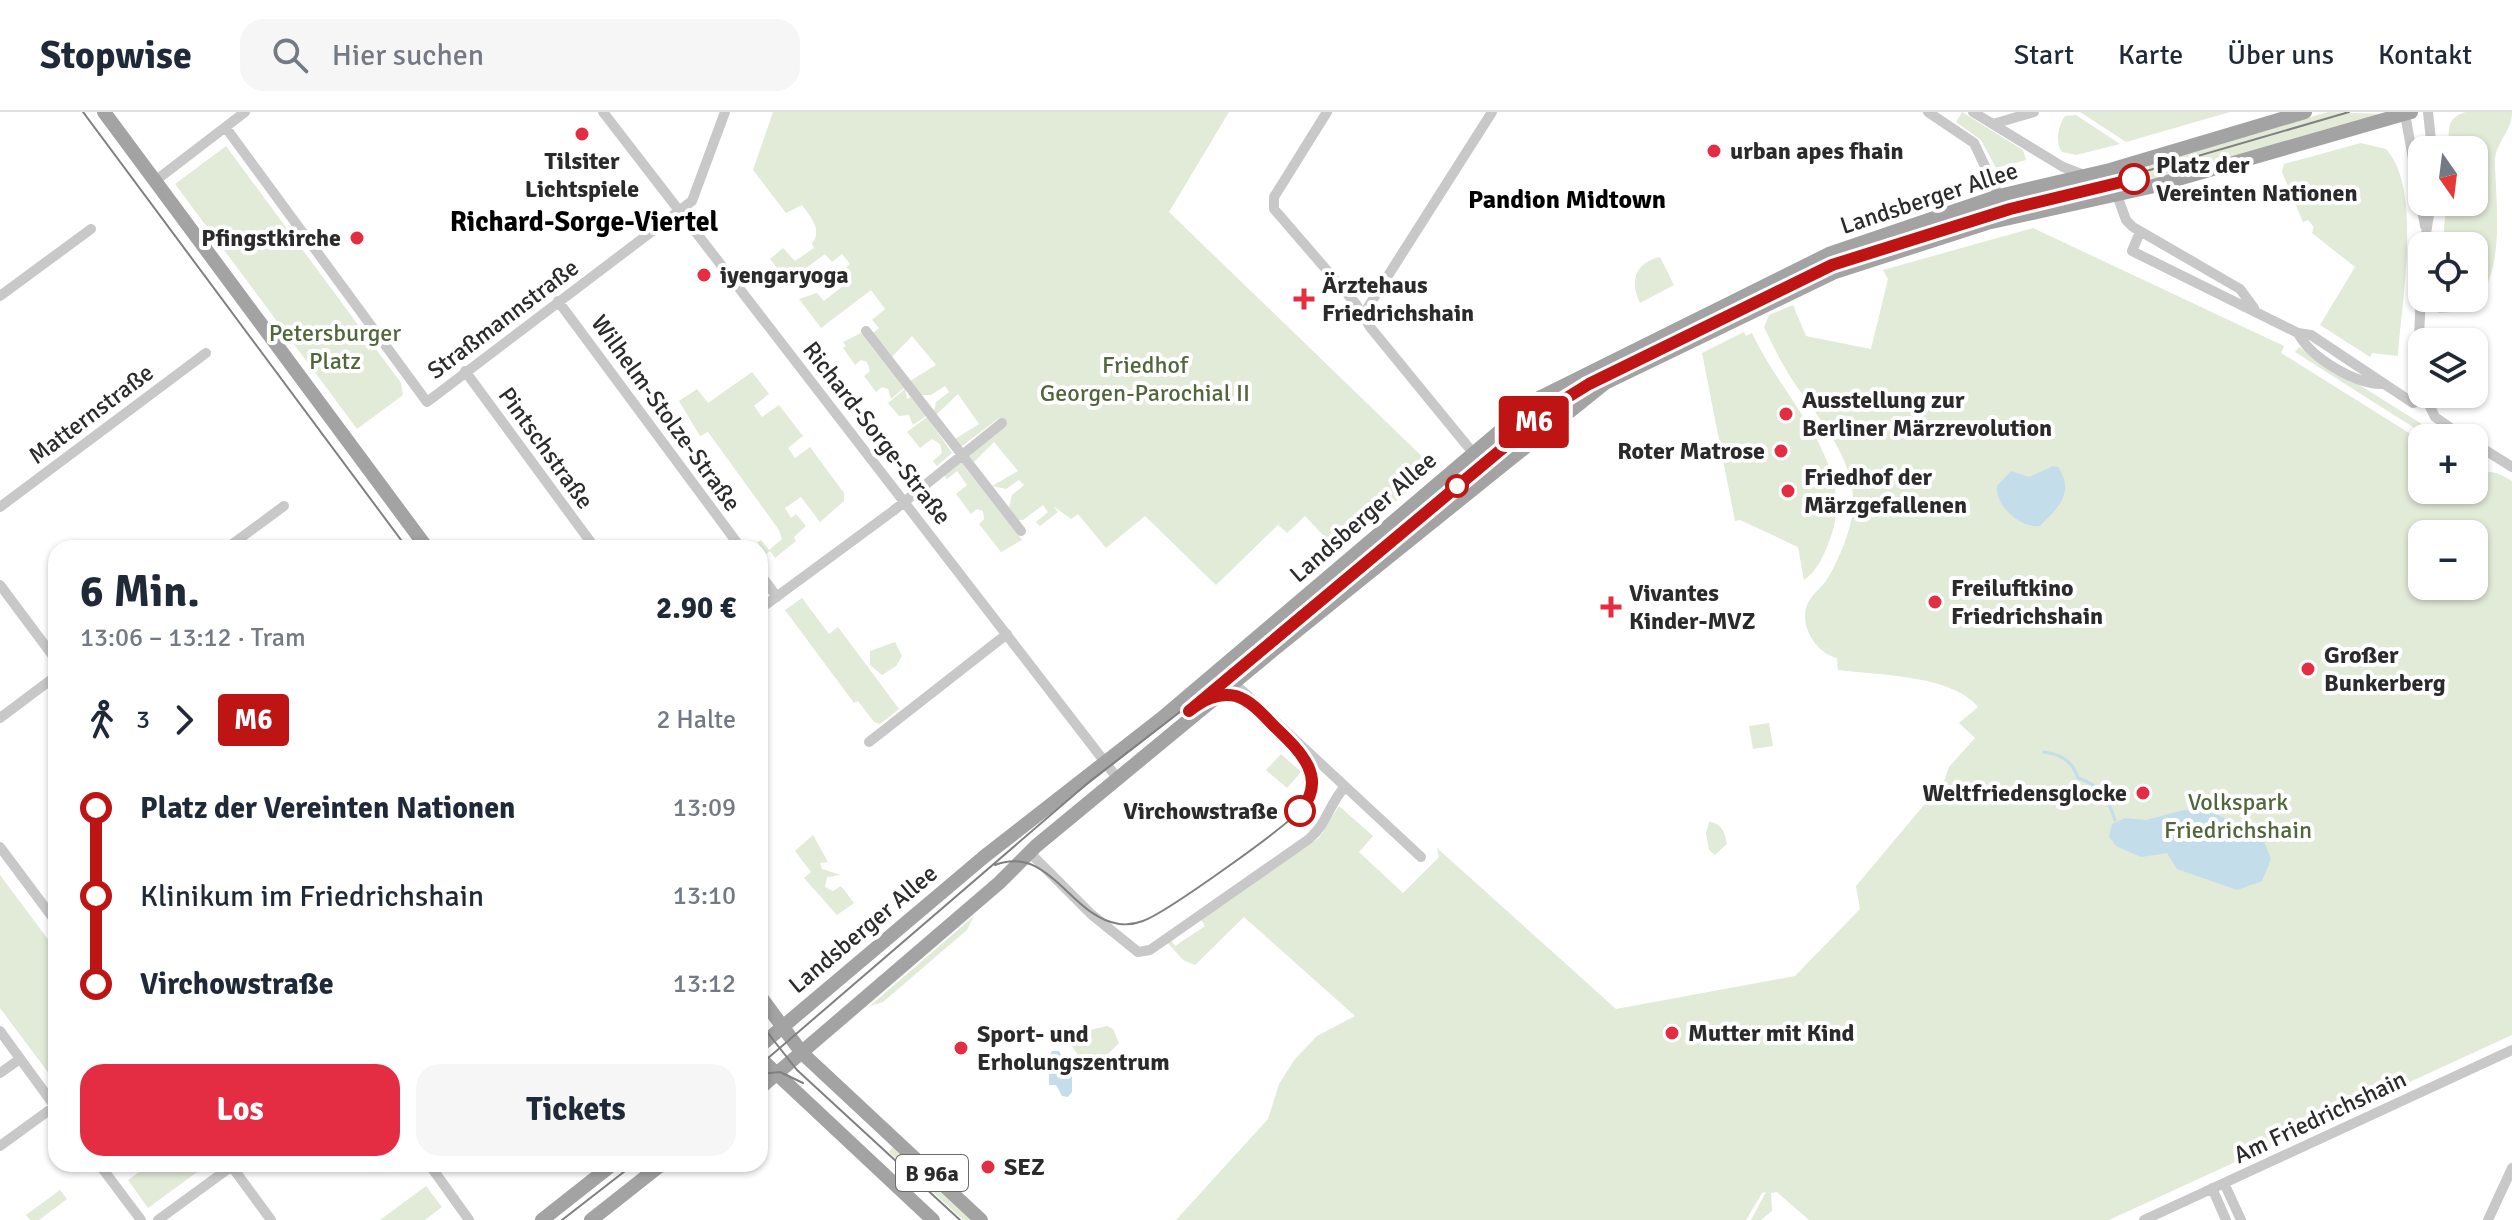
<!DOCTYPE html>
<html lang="de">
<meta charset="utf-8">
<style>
body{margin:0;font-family:Signika,sans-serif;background:#f6f6f7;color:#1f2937;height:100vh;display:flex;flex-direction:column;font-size:30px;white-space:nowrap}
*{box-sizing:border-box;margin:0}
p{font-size:26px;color:#747a83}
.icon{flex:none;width:44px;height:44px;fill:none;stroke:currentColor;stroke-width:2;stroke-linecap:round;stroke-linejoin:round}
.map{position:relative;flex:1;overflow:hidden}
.drawer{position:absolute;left:48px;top:428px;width:720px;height:632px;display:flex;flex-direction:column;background:#fff;border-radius:24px;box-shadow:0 2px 6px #0004}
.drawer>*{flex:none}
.badge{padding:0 16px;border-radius:6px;font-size:28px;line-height:52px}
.needle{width:52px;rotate:166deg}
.fabs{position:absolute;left:2408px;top:24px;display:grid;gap:16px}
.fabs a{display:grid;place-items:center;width:80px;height:80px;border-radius:16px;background:#fff;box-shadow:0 2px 6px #0004;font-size:40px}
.map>.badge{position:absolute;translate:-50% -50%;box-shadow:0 0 0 4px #fff}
.legs{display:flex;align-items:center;gap:12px;height:88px;padding:0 32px;font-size:26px}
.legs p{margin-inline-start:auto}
.headline{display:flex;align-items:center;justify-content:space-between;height:136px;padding:0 32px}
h1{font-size:44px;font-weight:700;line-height:60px}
.button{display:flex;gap:16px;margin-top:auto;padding:16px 32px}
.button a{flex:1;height:92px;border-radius:24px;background:#e42c43;color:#fff;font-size:32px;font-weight:700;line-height:92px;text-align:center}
.button a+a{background:#f6f6f7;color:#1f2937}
ul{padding:0 32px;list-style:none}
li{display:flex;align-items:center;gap:28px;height:88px;font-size:30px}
li i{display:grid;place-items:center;width:12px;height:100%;margin:0 10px;background:currentColor}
li i::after{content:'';width:20px;height:20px;margin:-10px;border:6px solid;border-radius:50%;background:#fff}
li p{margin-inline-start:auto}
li:first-child i{background:linear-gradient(#0000 50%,currentColor 0)}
li:last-child i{background:linear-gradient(currentColor 50%,#0000 0)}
header{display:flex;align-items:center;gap:48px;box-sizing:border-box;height:112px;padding:0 40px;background:#fff;border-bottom:2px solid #e0e1e3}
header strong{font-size:38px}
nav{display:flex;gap:44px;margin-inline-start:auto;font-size:28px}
.search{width:560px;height:72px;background:#f6f6f7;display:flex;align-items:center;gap:20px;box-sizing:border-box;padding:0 28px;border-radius:24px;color:#747a83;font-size:30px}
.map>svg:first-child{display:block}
</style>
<header>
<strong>Stopwise</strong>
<div class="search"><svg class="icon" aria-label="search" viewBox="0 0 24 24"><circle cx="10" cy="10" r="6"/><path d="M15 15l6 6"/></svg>Hier suchen</div>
<nav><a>Start</a><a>Karte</a><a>Über uns</a><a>Kontakt</a></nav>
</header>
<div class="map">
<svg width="2512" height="1108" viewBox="0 0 2512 1108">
<rect width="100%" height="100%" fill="#fff"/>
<path fill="#e2ead8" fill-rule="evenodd" d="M 773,0 L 1229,0 L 1169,100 L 1435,357 L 1337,438 L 1305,404 L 1287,421 L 1278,413 L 1216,473 L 1145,404 L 1106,436 L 1078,402 L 1071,407 L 1053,394 L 1058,400 L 1040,414 L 1036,410 L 1048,400 L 1043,393 L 1023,408 L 1018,408 L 1009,395 L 1012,383 L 1024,373 L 1019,368 L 1006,377 L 992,374 L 1018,359 L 994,330 L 974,350 L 968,343 L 1004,313 L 999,306 L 961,335 L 955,327 L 979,312 L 958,282 L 936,303 L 934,299 L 936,290 L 949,280 L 945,274 L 931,283 L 921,283 L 910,269 L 936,253 L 912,224 L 892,245 L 873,221 L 879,216 L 872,208 L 885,197 L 871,178 L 821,216 L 799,187 L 817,181 L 824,189 L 843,174 L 835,164 L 850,152 L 842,142 L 832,150 L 825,142 L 788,170 L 770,147 L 783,136 L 795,149 L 814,136 L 812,131 C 823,118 810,104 802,93 L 786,101 L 753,58 Z
M 1962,0 L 2023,38 L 2026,48 L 1996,56 L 1981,28 L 1956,10 Z
M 2080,0 L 2230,0 L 2126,30 Z
M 2328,0 L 2383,2 L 2152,69 L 2148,53 Z
M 2466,0 L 2512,0 C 2512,20 2495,30 2495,50 C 2496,104 2512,202 2438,201 L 2439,186 L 2474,186 L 2474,134 L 2443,134 L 2446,90 L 2474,90 L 2474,38 L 2449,38 C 2449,19 2445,6 2466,0 Z
M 2076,3 L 2120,32 L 2076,43 L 2062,40 C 2055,32 2058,13 2065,4 Z
M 2361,31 L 2386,37 C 2423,77 2401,191 2398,244 L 2372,241 L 2370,245 L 2320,213 L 2355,155 L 2312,121 L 2314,115 L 2308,108 L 2303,110 L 2282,60 L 2284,52 Z
M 226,34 L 401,271 L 403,283 L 357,317 L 175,72 Z
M 1974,96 L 1978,109 L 1837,154 L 1599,269 L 1515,336 L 1509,333 L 1513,329 L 1508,322 L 1556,284 L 1816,152 Z
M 2033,116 L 2284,234 L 2281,241 L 2422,329 L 2422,378 L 2474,378 L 2474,363 C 2489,356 2499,361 2512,369 L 2512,923 L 2109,1108 L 1809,1108 L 1777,1080 L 1771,1081 L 1772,1099 L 1761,1108 L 1751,1108 L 1766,1080 L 1762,1081 L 1746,1108 L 1176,1108 L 1268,1007 L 1279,972 L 1295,947 L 1317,924 L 1355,904 L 1244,805 L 1195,853 L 1183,848 L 1167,830 L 1170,827 L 1175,834 L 1205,814 L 1200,806 L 1319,726 L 1339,694 L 1373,724 L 1359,740 L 1403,781 L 1439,745 L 1437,736 L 1616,897 L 1795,864 L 1860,797 L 1856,774 L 1944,669 L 1949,655 L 1975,626 L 1959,611 L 1978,595 C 1953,563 1877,563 1838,558 L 1837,546 C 1816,541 1799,513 1807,493 C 1811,483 1820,477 1826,469 C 1838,450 1852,417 1853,395 C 1856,347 1818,306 1793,269 C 1782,252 1773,234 1764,215 L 1769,203 L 1793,193 L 1806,224 L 1871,237 L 1888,167 L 1883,158 ZM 2422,422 L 2474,422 L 2474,474 L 2422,474 Z
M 1660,145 L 1674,173 L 1640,191 C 1629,169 1635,151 1660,145 Z
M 1744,220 L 1746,224 L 1752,221 C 1782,287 1859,353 1830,427 C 1824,443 1818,458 1804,468 L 1798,435 L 1740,408 L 1735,409 L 1702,241 Z
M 861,221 L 904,276 L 891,287 L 888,277 L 882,275 L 876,280 L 864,264 L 870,259 L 867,250 L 861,248 L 855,253 L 843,236 L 846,234 L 843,230 Z
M 2299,235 L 2444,326 L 2430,326 L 2295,240 Z
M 752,260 L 769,282 L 754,294 L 762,305 L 779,293 L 803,324 L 788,336 L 795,346 L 810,335 L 844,381 L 844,389 L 820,410 L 801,385 L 785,396 L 791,406 L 796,402 L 806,414 L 794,425 L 796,429 L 775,446 L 770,439 L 766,442 L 757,430 L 761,428 L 769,438 L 782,427 L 779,418 L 708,320 L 700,324 L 679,289 L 697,277 L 708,291 Z
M 905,277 L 907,287 L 911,285 L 926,304 L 913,313 L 909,303 L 899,304 L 888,291 Z
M 927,305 L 952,341 L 937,354 L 933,349 L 942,341 L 940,332 L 932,327 L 920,336 L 907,320 Z
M 960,349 L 1022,428 L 1001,440 L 979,412 L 984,407 L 983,399 L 977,397 L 971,402 L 956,382 L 967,373 L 957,359 L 947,367 L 942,361 Z
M 802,486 L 829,522 L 838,515 L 899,597 L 880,612 L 874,610 L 858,589 L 854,591 L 785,498 Z
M 895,530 L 902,544 L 896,554 L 882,563 L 870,553 L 870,539 Z
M 1769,611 L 1773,634 L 1753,637 L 1749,614 Z
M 1281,642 L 1301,660 L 1287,676 L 1266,658 Z
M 1709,710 C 1722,711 1725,721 1727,732 L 1715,743 L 1709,738 L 1706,721 Z
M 813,723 L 828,750 L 820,751 L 822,757 L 841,763 L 827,765 L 825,775 L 833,779 L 841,774 L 854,791 L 837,803 L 804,766 L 811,760 L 795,739 Z
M 0,763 L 56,838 L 56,971 L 0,896 Z
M 974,804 L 967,818 L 883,890 L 870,894 Z
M 1107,914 L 1113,917 L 1119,931 L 1096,954 L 1078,943 L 1067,927 L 1069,923 Z
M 893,1035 L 972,1108 L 963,1108 L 889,1040 Z
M 150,1052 L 208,1052 L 148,1096 L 128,1068 Z
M 426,1074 L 442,1095 L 425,1108 L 380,1108 Z
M 60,1078 L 67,1087 L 39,1108 L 30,1108 L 26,1103 Z"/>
<path fill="#c4ddea" d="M 2053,354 L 2058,355 C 2075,380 2059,395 2040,414 C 2021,416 1995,395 1997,374 L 2011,359 L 2029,365 Z
M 2184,698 L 2208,699 L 2261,722 L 2271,747 L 2262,769 L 2237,778 L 2177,757 L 2167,741 L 2141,745 L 2116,734 L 2109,725 L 2112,712 L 2125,706 L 2146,708 Z
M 1052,939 L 1059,939 L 1065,950 L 1072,950 L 1072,980 L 1068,985 L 1062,984 L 1056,973 L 1049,973 L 1049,959 L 1043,954 L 1031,953 L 1031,949 L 1046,950 Z"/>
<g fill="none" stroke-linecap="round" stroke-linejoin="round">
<path stroke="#c4ddea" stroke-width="3" d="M 2044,640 C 2061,642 2073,649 2078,666 C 2101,674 2108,686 2115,708"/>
<path stroke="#c8c8c8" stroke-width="10" d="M 603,0 L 1118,667
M 1327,0 L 1274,85 L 1274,97 L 1356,192 L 1370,215 L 1492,364
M 1928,0 L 1974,31 L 2001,88 L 2022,102
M 1973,0 L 2063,55 L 2084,63
M 2428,0 L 2432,38
M 2405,2 L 2425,114
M 1993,12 L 2034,0
M 226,16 L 427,290 L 692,89 L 725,0
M 155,69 L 245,0
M 2117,83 L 2126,108 L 2133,115 L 2240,177 L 2254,196
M 2140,120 L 2132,139 L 2298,221 L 2311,223 L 2413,291 L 2424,287
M 2424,134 L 2431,90
M 2422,160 L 2417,268 L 2435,305 L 2465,326
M 0,184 L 91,117
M 558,189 L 741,436
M 1363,203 L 1492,0
M 866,219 L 1021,419
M 2298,221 C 2310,245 2353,271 2381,272
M 465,259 L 595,436
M 2474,331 L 2512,355
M 0,395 L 206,241
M 227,436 L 284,394
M 760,462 L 777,485
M 0,473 L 56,548
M 760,497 L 893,399 L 1002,311
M 1234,571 L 1421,745
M 0,606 L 56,564
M 869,630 L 1007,522
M 0,735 L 56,810
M 1029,740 L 1091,802 L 1138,840 L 1150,838 L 1309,727 C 1327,712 1329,692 1344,676
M 0,919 L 56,996
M 0,961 L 20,947
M 0,1034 L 55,994
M 99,1052 L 141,1108
M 230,1052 L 271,1108
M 429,1052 L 469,1108
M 2224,1071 L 2241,1108
M 2212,1076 L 2226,1108
M 158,1108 L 232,1054
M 2144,1108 L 2512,938
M 2488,1108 L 2512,1056"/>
<path stroke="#a3a3a3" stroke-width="14" d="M 104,0 L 427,436
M 760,884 L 802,941 L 981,1108
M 760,934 L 985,744 L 1162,606 L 1539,286 L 1829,142 L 1999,84 L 2110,58 L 2305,0
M 760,946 L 933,1108
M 760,976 L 999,771 L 1036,734 L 1283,530 L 1605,271 L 1835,160 L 1987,111 L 2150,75 L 2411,0
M 542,1108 L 613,1052
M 591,1108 L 662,1052"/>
<path stroke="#808080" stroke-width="2" d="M 83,0 L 407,436
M 995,753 C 1050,732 1070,805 1119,812 C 1127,813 1135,812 1143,809 C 1167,800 1291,712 1305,693 C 1314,681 1315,667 1309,653 C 1301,635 1254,588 1234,584 C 1221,582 1211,585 1199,591
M 760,911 L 797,958 L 960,1108
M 760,953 L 1089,670 L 1189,593 L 1570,277 L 1830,150 L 2006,94 L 2136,62 L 2349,0
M 760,962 L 780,960 L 803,971
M 562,1108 L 634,1052"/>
</g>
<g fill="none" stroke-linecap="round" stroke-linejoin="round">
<defs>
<path id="line-1" d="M 1300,699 C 1329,666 1300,639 1275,615 C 1264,604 1252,589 1236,584 C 1218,580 1203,588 1189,599 L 1552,295 L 1589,272 L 1832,153 L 2010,97 L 2134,67"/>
</defs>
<use href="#line-1" stroke="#fff" stroke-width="18"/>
<use href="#line-1" stroke="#be1414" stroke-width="12"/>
</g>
<g fill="#e42c43" stroke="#fff" stroke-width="3">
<circle cx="582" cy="22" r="8"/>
<circle cx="1714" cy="39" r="8"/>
<circle cx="357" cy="126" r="8"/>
<circle cx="704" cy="163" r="8"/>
<path d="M1300 175h8v8h8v8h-8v8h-8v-8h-8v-8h8z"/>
<circle cx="1786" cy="302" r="8"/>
<circle cx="1781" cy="339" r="8"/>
<circle cx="1788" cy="379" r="8"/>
<circle cx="1935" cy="490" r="8"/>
<path d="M1607 483h8v8h8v8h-8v8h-8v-8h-8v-8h8z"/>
<circle cx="2308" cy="557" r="8"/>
<circle cx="2143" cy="681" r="8"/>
<circle cx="1672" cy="921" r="8"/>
<circle cx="961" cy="936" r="8"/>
<circle cx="988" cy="1055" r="8"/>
</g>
<g fill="#fff" stroke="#be1414" stroke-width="4">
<circle cx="2134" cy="67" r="14"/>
<circle cx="1457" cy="374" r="10"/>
<circle cx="1300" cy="699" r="14"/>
</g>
<g text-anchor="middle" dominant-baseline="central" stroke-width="8" stroke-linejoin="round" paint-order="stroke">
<rect fill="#fff" stroke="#6b6b6b" stroke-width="2" x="896" y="1043" width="72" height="36" rx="6"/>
<g font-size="22" font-weight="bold" fill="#2b2b2b">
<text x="932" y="1061">B 96a</text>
</g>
<g font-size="24" font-weight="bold" fill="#2b2b2b" stroke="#fff" text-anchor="start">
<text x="1730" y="39">urban apes fhain</text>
<text x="582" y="49" text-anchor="middle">Tilsiter<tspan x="582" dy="28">Lichtspiele</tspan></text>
<text x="341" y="126" text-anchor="end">Pfingstkirche</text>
<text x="720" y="163">iyengaryoga</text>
<text x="1322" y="173">Ärztehaus<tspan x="1322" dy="28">Friedrichshain</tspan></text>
<text x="1802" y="288">Ausstellung zur<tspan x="1802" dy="28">Berliner Märzrevolution</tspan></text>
<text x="1765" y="339" text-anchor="end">Roter Matrose</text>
<text x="1804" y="365">Friedhof der<tspan x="1804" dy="28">Märzgefallenen</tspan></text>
<text x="1951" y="476">Freiluftkino<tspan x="1951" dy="28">Friedrichshain</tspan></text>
<text x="1629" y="481">Vivantes<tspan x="1629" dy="28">Kinder-MVZ</tspan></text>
<text x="2324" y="543">Großer<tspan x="2324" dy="28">Bunkerberg</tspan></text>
<text x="2127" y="681" text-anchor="end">Weltfriedensglocke</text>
<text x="1688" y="921">Mutter mit Kind</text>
<text x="977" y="922">Sport- und<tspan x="977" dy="28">Erholungszentrum</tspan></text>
<text x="1004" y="1055">SEZ</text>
</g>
<g font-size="24" font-weight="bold" fill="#2b2b2b" stroke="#fff" text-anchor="start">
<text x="2156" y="53">Platz der<tspan x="2156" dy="28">Vereinten Nationen</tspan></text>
<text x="1278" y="699" text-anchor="end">Virchowstraße</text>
</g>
<g font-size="24" fill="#2b2b2b" stroke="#fff">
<text transform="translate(1929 86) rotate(-18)">Landsberger Allee</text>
<text transform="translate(503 207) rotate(-37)">Straßmannstraße</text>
<text transform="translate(666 301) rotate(54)">Wilhelm-Stolze-Straße</text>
<text transform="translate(91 302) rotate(-37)">Matternstraße</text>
<text transform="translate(877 321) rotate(52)">Richard-Sorge-Straße</text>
<text transform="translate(546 336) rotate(54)">Pintschstraße</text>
<text transform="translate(1363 405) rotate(-41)">Landsberger Allee</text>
<text transform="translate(863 817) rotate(-40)">Landsberger Allee</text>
<text transform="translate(2320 1005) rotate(-25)">Am Friedrichshain</text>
</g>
<g font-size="24" fill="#51663a" stroke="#fff">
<text x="335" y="221">Petersburger<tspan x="335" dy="28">Platz</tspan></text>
<text x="1145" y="253">Friedhof<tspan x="1145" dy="28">Georgen-Parochial II</tspan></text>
<text x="2238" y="690">Volkspark<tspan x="2238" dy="28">Friedrichshain</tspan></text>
</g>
<g font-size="26" font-weight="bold" fill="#000" stroke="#fff">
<text x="1567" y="88">Pandion Midtown</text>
</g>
<g font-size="28" font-weight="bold" fill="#000" stroke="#fff">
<text x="584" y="110">Richard-Sorge-Viertel</text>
</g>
</g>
</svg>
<div class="fabs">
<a><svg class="needle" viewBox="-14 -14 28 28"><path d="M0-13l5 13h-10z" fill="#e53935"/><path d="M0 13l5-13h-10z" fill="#747a83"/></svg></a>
<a><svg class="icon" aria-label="locate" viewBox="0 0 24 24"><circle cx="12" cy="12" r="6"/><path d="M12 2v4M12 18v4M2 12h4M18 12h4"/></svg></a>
<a><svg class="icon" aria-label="layers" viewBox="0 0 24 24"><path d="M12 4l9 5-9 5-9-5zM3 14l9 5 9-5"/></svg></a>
<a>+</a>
<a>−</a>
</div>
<b class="badge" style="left:1534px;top:310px;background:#be1414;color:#fff">M6</b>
<section class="drawer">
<div class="headline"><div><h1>6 Min.</h1><p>13:06 – 13:12 · Tram</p></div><b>2.90 €</b></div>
<div class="legs"><svg class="icon" aria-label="walk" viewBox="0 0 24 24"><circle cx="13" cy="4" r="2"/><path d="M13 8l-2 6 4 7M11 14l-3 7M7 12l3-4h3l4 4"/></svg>3<svg class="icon" aria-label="forward" viewBox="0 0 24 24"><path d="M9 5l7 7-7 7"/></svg><b class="badge" style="background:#be1414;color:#fff">M6</b><p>2 Halte</p></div>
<ul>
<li><i style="color:#be1414"></i><b>Platz der Vereinten Nationen</b><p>13:09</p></li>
<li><i style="color:#be1414"></i><span>Klinikum im Friedrichshain</span><p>13:10</p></li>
<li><i style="color:#be1414"></i><b>Virchowstraße</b><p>13:12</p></li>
</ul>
<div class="button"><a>Los</a><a>Tickets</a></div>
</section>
</div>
